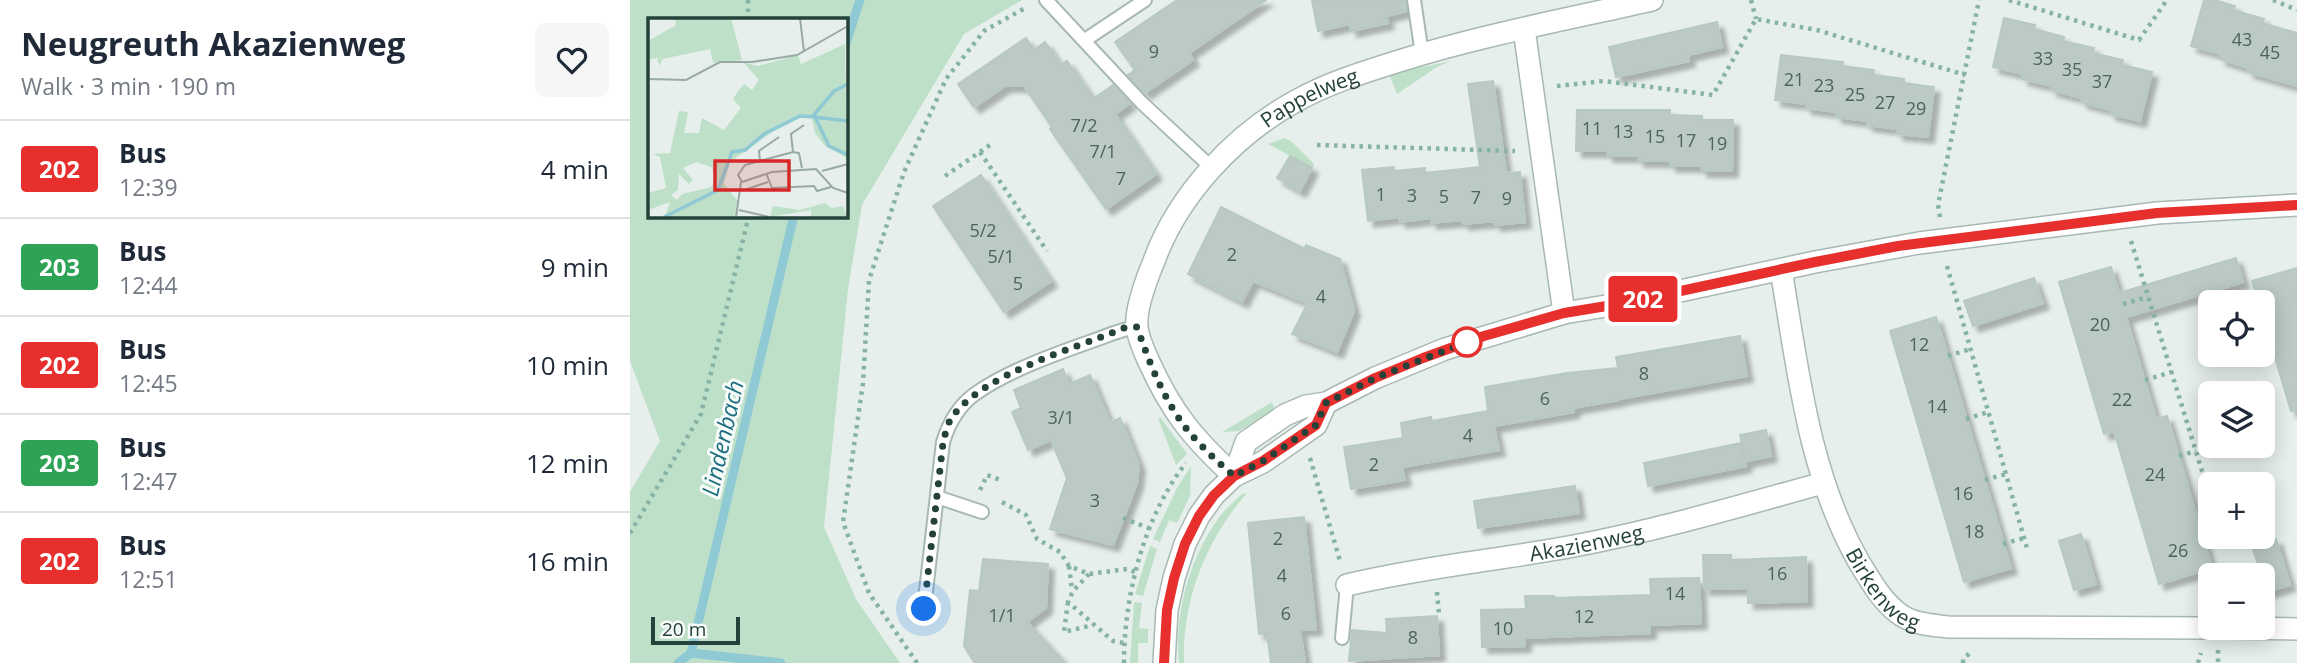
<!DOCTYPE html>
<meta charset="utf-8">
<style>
body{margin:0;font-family:"Open Sans",sans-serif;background:#f6f6f7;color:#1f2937;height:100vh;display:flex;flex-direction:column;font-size:26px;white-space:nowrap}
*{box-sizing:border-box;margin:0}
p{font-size:23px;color:#747a83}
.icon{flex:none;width:38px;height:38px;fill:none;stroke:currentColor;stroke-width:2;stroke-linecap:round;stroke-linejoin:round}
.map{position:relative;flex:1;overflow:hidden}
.side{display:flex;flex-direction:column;background:#fff;width:630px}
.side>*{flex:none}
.badge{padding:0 14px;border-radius:5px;font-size:24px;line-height:46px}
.fabs{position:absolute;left:1568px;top:290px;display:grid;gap:14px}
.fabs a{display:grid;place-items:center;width:77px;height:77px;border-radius:10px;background:#fff;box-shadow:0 4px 18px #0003;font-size:35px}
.scale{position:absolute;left:21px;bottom:18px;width:89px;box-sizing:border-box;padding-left:7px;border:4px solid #24423a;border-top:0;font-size:19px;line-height:24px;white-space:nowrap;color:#24423a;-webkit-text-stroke:5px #f7fbf9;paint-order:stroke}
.you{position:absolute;width:35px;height:35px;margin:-18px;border:5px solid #fff;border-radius:50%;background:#1a73e8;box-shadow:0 0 0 10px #1a73e833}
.map>.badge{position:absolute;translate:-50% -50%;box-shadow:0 0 0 4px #fff}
.round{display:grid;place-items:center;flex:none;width:74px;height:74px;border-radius:10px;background:#f6f6f7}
.head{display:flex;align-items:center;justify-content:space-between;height:119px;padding:0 21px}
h1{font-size:33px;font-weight:700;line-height:52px}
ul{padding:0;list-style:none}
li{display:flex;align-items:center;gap:21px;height:98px;padding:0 21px;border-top:2px solid #e0e1e3}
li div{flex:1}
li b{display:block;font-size:26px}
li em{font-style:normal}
li .badge{min-width:77px;font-weight:700;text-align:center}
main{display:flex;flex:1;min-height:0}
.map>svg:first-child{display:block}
</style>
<main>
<section class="side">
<div class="head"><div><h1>Neugreuth Akazienweg</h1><p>Walk · 3 min · 190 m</p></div><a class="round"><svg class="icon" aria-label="heart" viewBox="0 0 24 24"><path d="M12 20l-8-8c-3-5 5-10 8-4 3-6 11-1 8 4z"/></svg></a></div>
<ul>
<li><span class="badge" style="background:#e72f2d;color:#fff">202</span><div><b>Bus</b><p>12:39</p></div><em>4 min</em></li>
<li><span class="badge" style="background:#2ea355;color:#fff">203</span><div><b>Bus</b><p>12:44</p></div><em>9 min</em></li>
<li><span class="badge" style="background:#e72f2d;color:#fff">202</span><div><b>Bus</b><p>12:45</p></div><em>10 min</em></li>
<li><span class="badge" style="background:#2ea355;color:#fff">203</span><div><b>Bus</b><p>12:47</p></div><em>12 min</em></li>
<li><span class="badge" style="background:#e72f2d;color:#fff">202</span><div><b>Bus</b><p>12:51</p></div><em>16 min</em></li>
</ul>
</section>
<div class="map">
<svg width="1667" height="663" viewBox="0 0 1667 663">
<defs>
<filter id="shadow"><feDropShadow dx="6" dy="6" stdDeviation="2" flood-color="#0004"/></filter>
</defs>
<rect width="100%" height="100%" fill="#e6efeb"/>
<path fill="#bfe0c8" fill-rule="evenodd" d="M 0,0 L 392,0 L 334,34 L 232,205 L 218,289 L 194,527 L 226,599 L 270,663 L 0,663 L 0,492 L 30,441 L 0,361 ZM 19,19 L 215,19 L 215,215 L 19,215 Z
M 821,61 L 807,67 L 767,94 L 759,74 Z
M 654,138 L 661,141 L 684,164 L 682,168 L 638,144 Z
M 642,402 L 645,410 L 609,431 L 592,432 Z
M 528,418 L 531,418 L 557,454 L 546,465 Z
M 561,466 L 560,496 L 547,523 L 539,520 L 530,542 L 523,539 L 547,488 Z
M 617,493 C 576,540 552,600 554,663 L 549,663 C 544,616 559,560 586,522 C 593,511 603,502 612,494 Z
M 520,546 L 527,549 L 513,596 L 505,594 Z
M 504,602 L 512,603 L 509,628 L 518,629 L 518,643 L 508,643 L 508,663 L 500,663 Z"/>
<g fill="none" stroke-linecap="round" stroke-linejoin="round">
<path stroke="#8ec9d4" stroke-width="9" d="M 215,46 L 230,0
M 61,653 L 151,663
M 48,663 L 61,653 L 164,215"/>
</g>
<path fill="#bbcac4" stroke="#b8c9c2" stroke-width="2" filter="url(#shadow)" d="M 547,0 L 636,0 L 559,53 L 563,60 L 515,93 L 498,75 L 505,70 L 485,42 Z
M 682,0 L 775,0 L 777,11 L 756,16 L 758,23 L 721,31 L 720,24 L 688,31 Z
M 1574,0 L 1585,0 L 1605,6 L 1603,10 L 1634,19 L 1632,23 L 1667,33 L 1667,86 L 1618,72 L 1619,68 L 1590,59 L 1591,54 L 1561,46 Z
M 1374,18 L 1405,25 L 1404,29 L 1434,37 L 1433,41 L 1464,48 L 1462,53 L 1493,60 L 1492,65 L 1522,72 L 1510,121 L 1480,114 L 1481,110 L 1451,102 L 1452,98 L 1421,90 L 1422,86 L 1392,79 L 1393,74 L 1363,67 Z
M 1087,22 L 1092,47 L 1058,55 L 1059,61 L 986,77 L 979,47 Z
M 396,38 L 404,50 L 415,42 L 431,65 L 437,61 L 463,99 L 483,85 L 500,103 L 485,114 L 526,174 L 476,209 L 420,129 L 422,127 L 394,86 L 375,86 L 344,107 L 328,84 Z
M 1151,55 L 1213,62 L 1212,66 L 1244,70 L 1243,75 L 1274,79 L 1274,83 L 1304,87 L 1298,137 L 1267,134 L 1268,129 L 1237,125 L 1237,121 L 1206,117 L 1207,112 L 1176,108 L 1176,104 L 1145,100 Z
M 863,81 L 876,173 L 890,172 L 895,222 L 865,225 L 864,221 L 833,224 L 832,220 L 801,223 L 801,218 L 770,222 L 769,217 L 738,221 L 732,170 L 764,167 L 764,171 L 795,168 L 795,173 L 850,167 L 838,84 Z
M 947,110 L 1040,110 L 1040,115 L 1072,116 L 1072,120 L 1103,120 L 1102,171 L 1071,171 L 1071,166 L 1040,166 L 1040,161 L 1008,161 L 1009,156 L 977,156 L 977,151 L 946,151 Z
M 660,156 L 682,168 L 670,191 L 647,178 Z
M 351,175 L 421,281 L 374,312 L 303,206 Z
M 591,207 L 675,249 L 676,245 L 710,259 L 724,311 L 707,352 L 662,334 L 678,303 L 623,281 L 612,302 L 558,274 Z
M 1606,258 L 1613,282 L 1496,317 L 1526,419 L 1537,416 L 1582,568 L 1529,584 L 1484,431 L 1474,434 L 1429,282 L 1481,267 L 1489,293 Z
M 1667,268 L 1667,410 L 1661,411 L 1633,317 L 1633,303 L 1629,303 L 1622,281 Z
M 1404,278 L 1413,303 L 1343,326 L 1334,301 Z
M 1306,317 L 1381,568 L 1334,582 L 1260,331 Z
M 1110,336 L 1117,376 L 989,399 L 989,400 L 943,408 L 944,412 L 864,426 L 869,450 L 772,467 L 775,480 L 721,489 L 714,447 L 773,438 L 771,423 L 801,417 L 802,421 L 858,411 L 855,387 L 937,373 L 988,368 L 986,357 Z
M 433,369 L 439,384 L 460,375 L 480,423 L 490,418 L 509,465 L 507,483 L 483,545 L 420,529 L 437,478 L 421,440 L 398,450 L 382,412 L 391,408 L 384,390 Z
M 1136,430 L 1141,456 L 1116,461 L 1110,435 Z
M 1111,443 L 1116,466 L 1018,486 L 1014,463 Z
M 945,486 L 949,513 L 848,528 L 844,501 Z
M 674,517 L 686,629 L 670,630 L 675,663 L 641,663 L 637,633 L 629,634 L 618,523 Z
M 1451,534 L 1466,584 L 1444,590 L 1429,541 Z
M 1646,539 L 1660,585 L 1637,592 L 1622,546 Z
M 1073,555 L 1101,555 L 1101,560 L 1176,557 L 1177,601 L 1118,603 L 1118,588 L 1074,589 Z
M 353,559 L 418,564 L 416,608 L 397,622 L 435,663 L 345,663 L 334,646 L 340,590 L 349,591 Z
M 1069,578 L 1071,623 L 1020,625 L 1020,633 L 895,638 L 895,646 L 852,647 L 851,610 L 896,609 L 895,596 L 924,596 L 924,598 L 1021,595 L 1020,579 Z
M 807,616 L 809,655 L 719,661 L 722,630 L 757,633 L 756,619 Z"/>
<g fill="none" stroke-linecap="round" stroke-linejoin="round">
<defs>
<path id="service" d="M 416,0 L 512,103 L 582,168
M 784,0 L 792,54
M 455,40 L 515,0
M 307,497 L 352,512
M 294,609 L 313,442 C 319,423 328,406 345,394 C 377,371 428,353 465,340 C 479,335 492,329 507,327
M 712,638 L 717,585"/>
<g id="minor">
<path d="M 894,29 L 934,313"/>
<path id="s1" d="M 1151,270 C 1168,369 1178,473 1229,562 C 1240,580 1251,600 1268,613 C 1282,624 1301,625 1318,627 L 1580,628"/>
<path id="s2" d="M 604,476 C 564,439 542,413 519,362 C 515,353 508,338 507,327 C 505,309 517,278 524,261 C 548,195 604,135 666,101 C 698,83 734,72 769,61 C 852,35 938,19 1022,0"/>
<path id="s3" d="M 717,585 C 792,567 868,560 944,546 C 1028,530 1110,506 1193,483"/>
<path d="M 1597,628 L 1667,629"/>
</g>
<path id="tertiary" d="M 604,476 L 616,442 L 655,415 L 676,406 L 696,403 L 745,378 L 815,349 L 934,313 L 994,303 L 1185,262 L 1289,243 L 1527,213 L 1667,205
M 534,663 L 537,610 L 544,578 L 555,544 L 569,516 L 584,495 L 604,476 L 633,462 L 686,425 L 696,403"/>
</defs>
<use href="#service" stroke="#a8b8b2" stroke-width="16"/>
<use href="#minor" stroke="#a8b8b2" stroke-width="24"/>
<use href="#tertiary" stroke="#a8b8b2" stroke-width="24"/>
<path stroke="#86b3a5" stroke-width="4.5" stroke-dasharray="3.5 5" stroke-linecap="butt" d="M 118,0 L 118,19
M 1121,0 L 1126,19
M 1379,0 L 1509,40 L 1537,0
M 1643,0 L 1667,10
M 927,86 L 974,81 L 1083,95 L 1126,19 L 1187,30 L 1335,75
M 687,145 L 885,151
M 350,152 L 417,251
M 315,176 L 363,143
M 1310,217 L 1308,205 L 1349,0
M 1501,241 L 1580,497
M 1317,266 L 1398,552
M 1493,304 L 1518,297
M 1318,356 L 1340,349
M 1515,380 L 1542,372
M 1336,419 L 1358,412
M 1549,456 L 1566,451
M 680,458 L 710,561
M 1355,480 L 1376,474
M 350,490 L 357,475 L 370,480
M 372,502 L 396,515 L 407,539 L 430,552 L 439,566 L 459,574 L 497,569 L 505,572
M 493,518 L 521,529
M 1571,532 L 1580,529
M 0,533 L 71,414 L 119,215
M 1593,537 L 1597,550
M 1373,544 L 1394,538
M 439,566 L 442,590
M 459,574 L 443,591 L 438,602 L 483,641 L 494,643
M 807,592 L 809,614
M 438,602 L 434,632 L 463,625
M 1588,650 L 1588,663
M 287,663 L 239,593 L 213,522 L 233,383 L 239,280 L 274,172 L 316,79 L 354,31 L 397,7
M 494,663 C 494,596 514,516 556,463
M 1333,663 L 1333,659 L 1340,653
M 1568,663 L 1571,653"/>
<use href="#service" stroke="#fff" stroke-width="12"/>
<use href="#minor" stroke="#fff" stroke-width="21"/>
<use href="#tertiary" stroke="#fff" stroke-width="21"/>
</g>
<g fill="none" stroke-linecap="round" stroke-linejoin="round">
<defs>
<path id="line" d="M 534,663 L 537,610 L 544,578 L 555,544 L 569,516 L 584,495 L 604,476 L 633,461 L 686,425 L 696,403 L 745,378 L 793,358 L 854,336 L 934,313 L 995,303 L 1185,262 L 1268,246 L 1527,213 L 1667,205"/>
</defs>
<use href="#line" stroke="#fff" stroke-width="16"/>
<use href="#line" stroke="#e72f2d" stroke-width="10"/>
<path stroke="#24423a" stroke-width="7" stroke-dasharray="0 12.6" d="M 294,609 L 313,443 C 315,435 317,424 322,417 C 354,373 444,349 494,328 L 507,327 C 522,370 539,414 572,446 C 582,457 593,466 604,476 L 633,461 L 686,425 L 696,403 L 745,378 L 837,342"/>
</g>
<circle fill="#fff" stroke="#e72f2d" stroke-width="3.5" cx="837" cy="342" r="14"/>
<g text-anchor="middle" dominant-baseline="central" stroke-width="6" stroke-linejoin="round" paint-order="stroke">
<g font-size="18" fill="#4a645c">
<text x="1612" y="39">43</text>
<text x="524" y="51">9</text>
<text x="1640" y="52">45</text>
<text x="1413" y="58">33</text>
<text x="1442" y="69">35</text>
<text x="1164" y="79">21</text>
<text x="1472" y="81">37</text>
<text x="1194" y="85">23</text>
<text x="1225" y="94">25</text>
<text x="1255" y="102">27</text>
<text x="1286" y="108">29</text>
<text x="454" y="125">7/2</text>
<text x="962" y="128">11</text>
<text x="993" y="131">13</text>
<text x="1025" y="136">15</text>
<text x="1056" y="140">17</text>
<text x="1087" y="143">19</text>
<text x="473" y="151">7/1</text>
<text x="491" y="178">7</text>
<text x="751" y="194">1</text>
<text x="782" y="195">3</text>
<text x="814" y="196">5</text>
<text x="846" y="197">7</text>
<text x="877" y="198">9</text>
<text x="353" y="230">5/2</text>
<text x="602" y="254">2</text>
<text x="371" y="256">5/1</text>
<text x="388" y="283">5</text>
<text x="691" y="296">4</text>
<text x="1470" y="324">20</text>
<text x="1289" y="344">12</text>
<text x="1014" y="373">8</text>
<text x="915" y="398">6</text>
<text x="1492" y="399">22</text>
<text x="1307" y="406">14</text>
<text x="431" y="417">3/1</text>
<text x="838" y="435">4</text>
<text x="744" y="464">2</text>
<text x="1525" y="474">24</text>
<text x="1333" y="493">16</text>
<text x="465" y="500">3</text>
<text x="1344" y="531">18</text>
<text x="648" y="538">2</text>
<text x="1548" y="550">26</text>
<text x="1147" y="573">16</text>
<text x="652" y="575">4</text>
<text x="1045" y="593">14</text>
<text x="656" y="613">6</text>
<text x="372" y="615">1/1</text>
<text x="954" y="616">12</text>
<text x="873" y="628">10</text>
<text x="783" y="637">8</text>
</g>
<g font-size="21" fill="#24423a" stroke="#f7fbf9">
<text stroke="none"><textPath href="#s2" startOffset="481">Pappelweg</textPath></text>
<text stroke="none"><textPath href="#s3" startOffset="243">Akazienweg</textPath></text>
<text stroke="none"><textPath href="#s1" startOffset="341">Birkenweg</textPath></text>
</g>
<g font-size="23" font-style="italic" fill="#1c6f80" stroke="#f7fbf9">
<text transform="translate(92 438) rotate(-77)">Lindenbach</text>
</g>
</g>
<g transform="translate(18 18)">
<rect width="200" height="200" fill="#e6efeb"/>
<path d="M 27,0 L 83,0 L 94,42 L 65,45 L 62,31 L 14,41 L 12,48 L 9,41 L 14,39 L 0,42 L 0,23 L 28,7 ZM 197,26 L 199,140 L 177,128 L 167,115 L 164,100 L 152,100 L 127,112 L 82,144 L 76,166 L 90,183 L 86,199 L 17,199 L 22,184 L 0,192 L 0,175 L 18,170 L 12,139 L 5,136 L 22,135 L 31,93 L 40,94 L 36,115 L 51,115 L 54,100 L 76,112 L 93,90 L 85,81 L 90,73 L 96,66 L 104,72 L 111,62 L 95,44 L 110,48 L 150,37 L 153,46 ZM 48,144 L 63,149 L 69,162 L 63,169 L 34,176 L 29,182 L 23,177 L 30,172 L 31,156 L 41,166 L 45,162 L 35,150 ZM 177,185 L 184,190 L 195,188 L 199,199 L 163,199 L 163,192 L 122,199 L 125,188 L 152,192 Z" fill="#bfe0c8" fill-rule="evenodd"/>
<path fill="none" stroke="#8ec9d4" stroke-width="3.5" d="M 165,98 L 186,73 L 200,66M 166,99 L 200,103M 16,199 L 70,172 L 84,134 L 97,132 L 116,116 L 152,98 L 167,99 L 181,128 L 200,137"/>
<path fill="none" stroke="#98aaa4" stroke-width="2" d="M 152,0 L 156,34M 0,61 L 38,62 L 72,44 L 104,44 L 149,37 L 200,8M 145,134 L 143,116 L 156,107M 112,143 L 111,133 L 131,119M 174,153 L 200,146M 118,155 L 124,170 L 166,168 L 169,173 L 183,169M 94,164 L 124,154 L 168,151 L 185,170 L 200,175M 94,164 L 90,157 L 97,147 L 145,134 L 151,135 L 154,150M 99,171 L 120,164M 91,192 L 121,199M 88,199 L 93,164"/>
<path fill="#d62828" fill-opacity="0.15" stroke="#d62828" stroke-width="3.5" d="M 67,143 L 141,143 L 141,172 L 67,172 Z"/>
<rect width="200" height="200" fill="none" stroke="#24423a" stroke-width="3.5"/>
</g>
</svg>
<div class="fabs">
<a><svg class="icon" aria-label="locate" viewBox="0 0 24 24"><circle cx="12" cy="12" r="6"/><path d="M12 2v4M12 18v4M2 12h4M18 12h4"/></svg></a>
<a><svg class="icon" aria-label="layers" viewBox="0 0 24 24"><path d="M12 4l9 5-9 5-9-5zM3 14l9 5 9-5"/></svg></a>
<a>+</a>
<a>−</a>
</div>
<div class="scale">20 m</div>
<div class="you" style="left:294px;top:609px"></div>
<b class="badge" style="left:1013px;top:299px;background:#e72f2d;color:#fff">202</b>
</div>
</main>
